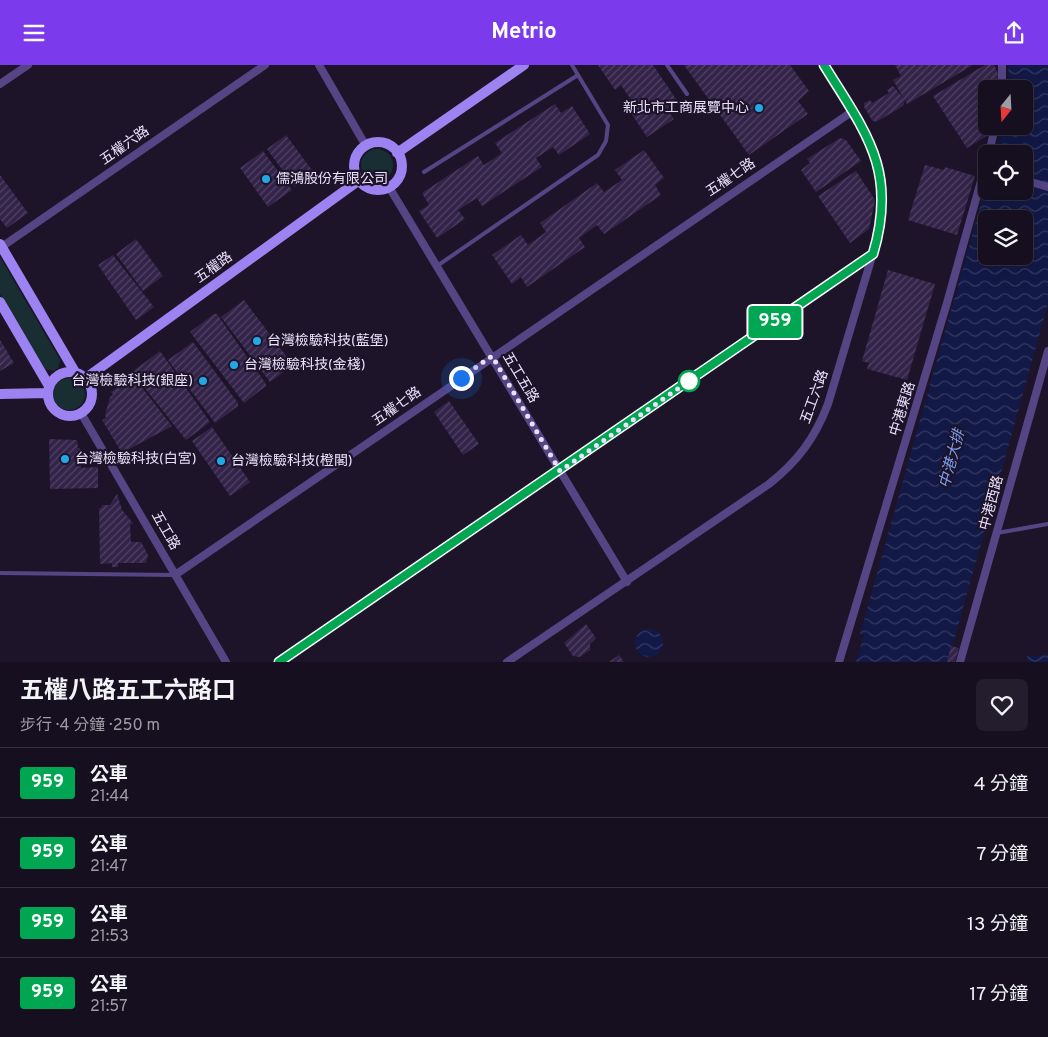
<!DOCTYPE html>
<html lang="zh-TW">
<meta charset="utf-8">
<style>
body{margin:0;font-family:Overpass,"Noto Sans TC",sans-serif;background:#231d2d;color:#f1f3f6;height:100vh;display:flex;flex-direction:column;font-size:19px;white-space:nowrap}
*{box-sizing:border-box;margin:0}
p{font-size:16px;color:#9e9ca5}
.icon{flex:none;width:28px;height:28px;fill:none;stroke:currentColor;stroke-width:2;stroke-linecap:round;stroke-linejoin:round}
.map{position:relative;height:597px;overflow:hidden}
.sheet{display:flex;flex-direction:column;background:#160f20;flex:1}
.sheet>*{flex:none}
.badge{padding:0 10px;border-radius:4px;font-size:18px;line-height:32px}
.needle{width:32px;rotate:198deg}
.tools{position:absolute;left:978px;top:15px;display:grid;gap:10px}
.tools a{display:grid;place-items:center;width:55px;height:55px;border-radius:8px;background:#160f20;box-shadow:0 5px 20px #0002,0 0 0 1px #352f3e;font-size:25px}
.you{position:absolute;width:25px;height:25px;margin:-12px;border:4px solid #fff;border-radius:50%;background:#1a73e8;box-shadow:0 0 0 8px #1a73e833}
.map>.badge{position:absolute;translate:-50% -50%;box-shadow:0 0 0 2px #fff}
.round{display:grid;place-items:center;flex:none;width:52px;height:52px;border-radius:8px;background:#231d2d}
.summary{display:flex;align-items:center;justify-content:space-between;height:85px;padding:0 20px}
h1{font-size:24px;font-weight:700;line-height:38px}
ul{padding:0;list-style:none}
li{display:flex;align-items:center;gap:15px;height:70px;padding:0 20px;border-top:1px solid #352f3e}
li div{flex:1}
li b{display:block;font-size:19px}
li em{font-style:normal}
li .badge{min-width:55px;font-weight:700;text-align:center}
header{display:flex;justify-content:space-between;align-items:center;height:65px;padding:0 20px;background:#7c3aed;color:#fff;font-size:22px;font-weight:700}
.map>svg:first-child{display:block}
</style>
<header><svg class="icon" aria-label="menu" viewBox="0 0 24 24"><path d="M4 6h16M4 12h16M4 18h16"/></svg>Metrio<svg class="icon" aria-label="share" viewBox="0 0 24 24"><path d="M12 15V3M7 8l5-5 5 5M5 13v7h14v-7"/></svg></header>
<div class="map">
<svg width="1048" height="597" viewBox="0 0 1048 597">
<defs>
<pattern id="water-waves" width="16" height="10" patternUnits="userSpaceOnUse" patternTransform="scale(1.25)"><rect width="16" height="10" fill="#121946"/><path d="M0 5q4-4 8 0t8 0" fill="none" stroke="#353a62"/></pattern>
<pattern id="building-hatch" width="6" height="6" patternUnits="userSpaceOnUse" patternTransform="scale(1.25)"><rect width="6" height="6" fill="#332349"/><path d="M-1 1l2-2M0 6l6-6M5 7l2-2" fill="none" stroke="#514364"/></pattern>
</defs>
<rect width="100%" height="100%" fill="#1d142a"/>
<path fill="#182e33" d="M361 100a16 16 0 1 1 32 0a16 16 0 1 1-32 0Z
M 0,192 L 60,295 L 58,303 L 54,306 L 45,304 L 0,229 Z
M53 329a16 16 0 1 1 32 0a16 16 0 1 1-32 0Z"/>
<path fill="url(#water-waves)" fill-rule="evenodd" d="M 1008,0 L 1048,0 L 1048,239 L 948,597 L 856,597 L 864,570 L 860,569 L 986,121 L 986,126 L 1024,126 L 1024,89 L 995,89 L 1002,61 L 1024,61 L 1024,24 L 1010,24 ZM 986,154 L 1024,154 L 1024,191 L 986,191 Z
M635 578a14 14 0 1 1 28 0a14 14 0 1 1-28 0Z
M 1048,590 L 1048,597 L 1028,597 L 1027,591 Z"/>
<path fill="url(#building-hatch)" d="M 598,0 L 653,0 L 678,37 L 667,44 L 674,54 L 647,72 L 627,42 L 633,38 L 621,20 L 615,25 Z
M 684,0 L 790,0 L 809,26 L 798,36 L 808,49 L 749,90 Z
M 895,0 L 973,0 L 907,39 L 905,35 L 903,41 L 876,57 L 872,55 L 864,42 L 864,38 L 870,35 L 872,38 L 889,28 L 887,25 L 893,21 L 904,34 L 893,15 L 901,11 Z
M 985,0 L 994,0 L 998,9 L 996,24 L 986,24 L 986,61 L 990,61 L 988,70 L 967,83 L 933,31 Z
M 555,39 L 561,48 L 572,41 L 590,69 L 559,90 L 553,82 L 536,93 L 542,102 L 482,141 L 477,133 L 458,145 L 465,154 L 437,173 L 419,146 L 429,140 L 422,128 L 478,91 L 484,100 L 502,88 L 495,78 Z
M 286,70 L 314,108 L 295,122 L 267,84 Z
M 840,73 L 846,75 L 861,96 L 816,127 L 801,105 L 810,98 L 807,94 Z
M 644,85 L 664,113 L 655,120 L 661,130 L 604,169 L 597,160 L 579,173 L 585,182 L 527,222 L 521,212 L 512,219 L 492,190 L 521,170 L 528,180 L 546,167 L 540,158 L 597,118 L 604,127 L 622,115 L 615,105 Z
M 263,86 L 292,125 L 268,142 L 240,103 Z
M 925,100 L 944,105 L 945,102 L 975,111 L 957,170 L 908,155 Z
M 856,106 L 875,135 L 869,164 L 850,178 L 818,131 Z
M 0,110 L 28,148 L 7,163 L 0,154 Z
M 136,174 L 163,211 L 143,226 L 116,189 Z
M 113,190 L 154,242 L 136,255 L 98,200 Z
M 888,205 L 935,219 L 907,315 L 867,304 L 869,298 L 862,296 Z
M 244,235 L 293,300 L 270,317 L 221,252 Z
M 214,249 L 217,249 L 266,319 L 266,321 L 244,338 L 190,267 Z
M 0,275 L 14,298 L 0,306 Z
M 193,277 L 238,338 L 238,341 L 215,358 L 168,295 Z
M 160,286 L 210,357 L 186,375 L 132,307 Z
M 133,311 L 172,361 L 122,388 L 102,355 L 106,353 L 105,350 L 110,332 L 113,330 L 111,327 Z
M 449,336 L 479,379 L 463,390 L 434,347 Z
M 212,362 L 250,417 L 230,431 L 192,376 Z
M 49,374 L 77,375 L 78,383 L 80,383 L 81,403 L 98,402 L 98,423 L 50,424 Z
M 117,429 L 122,445 L 133,458 L 130,460 L 131,477 L 141,477 L 148,490 L 146,498 L 118,498 L 118,502 L 112,502 L 112,498 L 100,499 L 99,443 L 101,443 L 102,440 L 110,440 Z
M 586,559 L 596,573 L 590,579 L 590,585 L 580,592 L 573,591 L 564,578 Z
M 951,581 L 959,583 L 955,597 L 947,597 Z
M 619,590 L 624,597 L 609,597 Z"/>
<g fill="none" stroke-linecap="round" stroke-linejoin="round">
<path stroke="#554584" stroke-width="4" d="M 667,0 L 687,29
M 424,107 L 578,10
M 437,201 L 598,90 L 606,76 L 608,60 L 572,0
M 997,468 L 1048,459
M 0,508 L 175,510"/>
<path stroke="#554584" stroke-width="8" d="M 319,0 L 366,81
M 1002,0 L 1002,24
M 0,19 L 28,0
M 989,89 L 995,61
M 1024,115 L 1048,122
M 389,122 L 627,517
M 0,183 L 265,0
M 81,348 L 226,597
M 175,510 L 853,46
M 279,597 L 873,189
M 507,597 L 769,419 C 798,396 815,373 828,339 L 879,168 C 891,94 861,59 824,0
M 839,597 L 947,238 L 986,98
M 960,597 L 1048,286"/>
<path stroke="#9d83f1" stroke-width="10" d="M354 101a24 24 0 1 1 48 0a24 24 0 1 1-48 0Z
M 397,88 L 524,0
M 0,179 L 75,307
M 0,237 L 49,321
M48 329a22 22 0 1 1 44 0a22 22 0 1 1-44 0Z
M 86,313 L 358,116
M 0,329 L 48,328"/>
</g>
<g fill="none" stroke-linecap="round" stroke-linejoin="round">
<defs>
<path id="line" d="M 279,597 L 873,189 C 898,105 866,68 824,0"/>
</defs>
<use href="#line" stroke="#fff" stroke-width="11"/>
<use href="#line" stroke="#00a651" stroke-width="8"/>
<path stroke="#eae1fc" stroke-width="5" stroke-dasharray="0 9" d="M 461,313 L 492,291 L 560,406 L 689,316"/>
</g>
<g fill="#22a8e6" stroke="#1d142a" stroke-width="2">
<circle cx="759" cy="43" r="5"/>
<circle cx="266" cy="114" r="5"/>
<circle cx="257" cy="276" r="5"/>
<circle cx="234" cy="300" r="5"/>
<circle cx="203" cy="316" r="5"/>
<circle cx="65" cy="394" r="5"/>
<circle cx="221" cy="396" r="5"/>
</g>
<circle fill="#fff" stroke="#00a651" stroke-width="2.5" cx="689" cy="316" r="10"/>
<g text-anchor="middle" dominant-baseline="central" stroke-width="4.5" stroke-linejoin="round" paint-order="stroke">
<g font-size="14" fill="#eae1fc" stroke="#1d142a" text-anchor="start">
<text x="749" y="43" text-anchor="end">新北市工商展覽中心</text>
<text x="276" y="114">儒鴻股份有限公司</text>
<text x="267" y="276">台灣檢驗科技(藍堡)</text>
<text x="244" y="300">台灣檢驗科技(金棧)</text>
<text x="193" y="316" text-anchor="end">台灣檢驗科技(銀座)</text>
<text x="75" y="394">台灣檢驗科技(白宮)</text>
<text x="231" y="396">台灣檢驗科技(橙閣)</text>
</g>
<g font-size="14" fill="#eae1fc" stroke="#1d142a">
<text transform="translate(125 81) rotate(-35)">五權六路</text>
<text transform="translate(731 113) rotate(-34)">五權七路</text>
<text transform="translate(214 203) rotate(-36)">五權路</text>
<text transform="translate(520 313) rotate(59)">五工五路</text>
<text transform="translate(815 332) rotate(-70)">五工六路</text>
<text transform="translate(397 342) rotate(-35)">五權七路</text>
<text transform="translate(903 344) rotate(-73)">中港東路</text>
<text transform="translate(992 438) rotate(-75)">中港西路</text>
<text transform="translate(165 466) rotate(60)">五工路</text>
</g>
<g font-size="15" font-style="italic" fill="#7aa0f0" stroke="#1d142a">
<text transform="translate(953 394) rotate(-75)">中港大排</text>
</g>
</g>
</svg>
<div class="tools">
<a><svg class="needle" viewBox="-14 -14 28 28"><path d="M0-13l5 13h-10z" fill="#e53935"/><path d="M0 13l5-13h-10z" fill="#9e9ca5"/></svg></a>
<a><svg class="icon" aria-label="locate" viewBox="0 0 24 24"><circle cx="12" cy="12" r="6"/><path d="M12 2v4M12 18v4M2 12h4M18 12h4"/></svg></a>
<a><svg class="icon" aria-label="layers" viewBox="0 0 24 24"><path d="M12 4l9 5-9 5-9-5zM3 14l9 5 9-5"/></svg></a>
</div>
<div class="you" style="left:461px;top:313px"></div>
<b class="badge" style="left:775px;top:257px;background:#00a651;color:#fff">959</b>
</div>
<section class="sheet">
<div class="summary"><div><h1>五權八路五工六路口</h1><p>步行 · 4 分鐘 · 250 m</p></div><a class="round"><svg class="icon" aria-label="heart" viewBox="0 0 24 24"><path d="M12 20l-8-8c-3-5 5-10 8-4 3-6 11-1 8 4z"/></svg></a></div>
<ul>
<li><span class="badge" style="background:#00a651;color:#fff">959</span><div><b>公車</b><p>21:44</p></div><em>4 分鐘</em></li>
<li><span class="badge" style="background:#00a651;color:#fff">959</span><div><b>公車</b><p>21:47</p></div><em>7 分鐘</em></li>
<li><span class="badge" style="background:#00a651;color:#fff">959</span><div><b>公車</b><p>21:53</p></div><em>13 分鐘</em></li>
<li><span class="badge" style="background:#00a651;color:#fff">959</span><div><b>公車</b><p>21:57</p></div><em>17 分鐘</em></li>
</ul>
</section>
